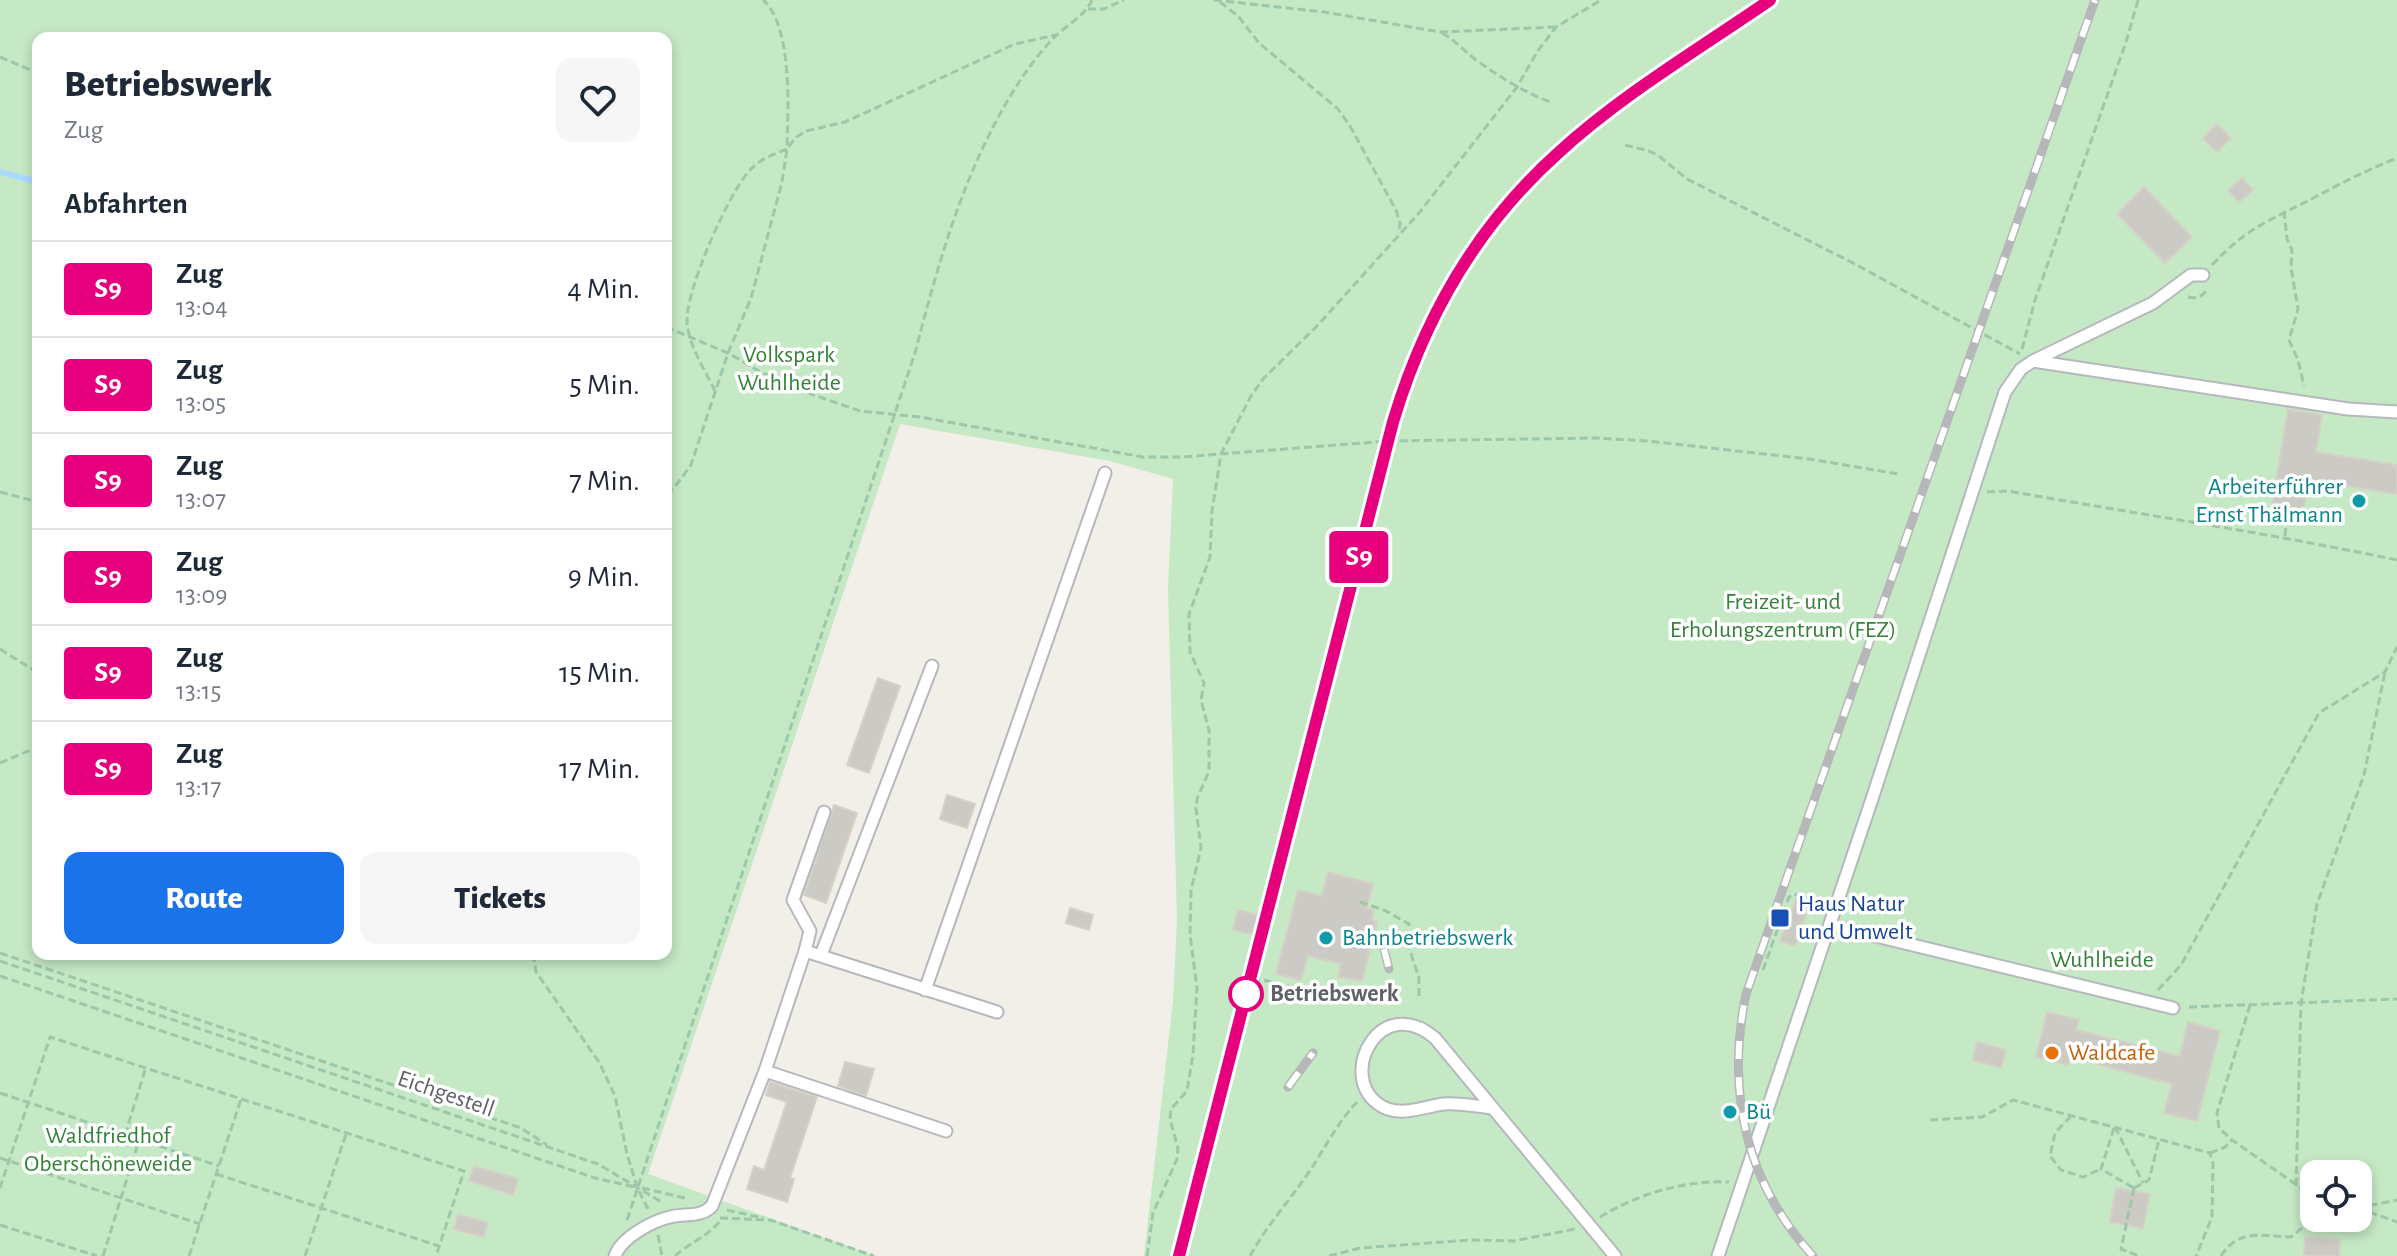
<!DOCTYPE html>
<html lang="de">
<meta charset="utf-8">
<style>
body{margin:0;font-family:"Alegreya Sans",sans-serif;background:#f6f6f7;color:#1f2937;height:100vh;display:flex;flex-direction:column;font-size:30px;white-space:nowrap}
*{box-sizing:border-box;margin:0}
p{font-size:26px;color:#747a83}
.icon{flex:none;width:44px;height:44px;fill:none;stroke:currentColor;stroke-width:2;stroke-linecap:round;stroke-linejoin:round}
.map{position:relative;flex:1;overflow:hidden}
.details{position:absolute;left:32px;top:32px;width:640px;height:928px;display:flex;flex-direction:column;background:#fff;border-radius:16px;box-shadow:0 4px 12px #0003}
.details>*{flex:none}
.badge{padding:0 16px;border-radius:6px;font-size:28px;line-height:52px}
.tools{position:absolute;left:2300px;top:1160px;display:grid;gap:16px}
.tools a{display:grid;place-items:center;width:72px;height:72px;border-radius:16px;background:#fff;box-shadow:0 4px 12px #0003;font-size:40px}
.map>.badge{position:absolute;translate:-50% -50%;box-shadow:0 0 0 4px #fff}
h2{padding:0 32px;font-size:30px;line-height:72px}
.round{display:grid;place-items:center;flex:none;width:84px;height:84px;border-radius:16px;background:#f6f6f7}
.head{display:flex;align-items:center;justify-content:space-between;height:136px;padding:0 32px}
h1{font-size:38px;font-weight:800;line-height:60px}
.action{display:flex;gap:16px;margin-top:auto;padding:16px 32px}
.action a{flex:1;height:92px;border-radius:16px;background:#1a73e8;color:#fff;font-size:32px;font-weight:800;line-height:92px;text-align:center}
.action a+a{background:#f6f6f7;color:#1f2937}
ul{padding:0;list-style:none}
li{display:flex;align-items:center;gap:24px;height:96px;padding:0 32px;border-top:2px solid #e0e1e3}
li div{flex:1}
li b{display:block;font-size:30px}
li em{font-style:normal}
li .badge{min-width:88px;font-weight:700;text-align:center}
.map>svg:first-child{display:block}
</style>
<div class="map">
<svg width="2397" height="1256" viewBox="0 0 2397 1256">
<rect width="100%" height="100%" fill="#f1efe8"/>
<path fill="#c5e8c5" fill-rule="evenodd" d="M 0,0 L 2397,0 L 2397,1256 L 1144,1256 L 1173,1001 L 1177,921 L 1168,588 L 1173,479 L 1110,461 L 900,424 L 648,1174 L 875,1256 L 0,1256 ZM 38,38 L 666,38 L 666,954 L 38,954 ZM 2314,1174 L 2358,1174 L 2358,1218 L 2314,1218 Z"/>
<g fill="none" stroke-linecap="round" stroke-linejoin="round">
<path stroke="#aadaff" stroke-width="6" d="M 0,172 L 38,182"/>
</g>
<path fill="#cccac5" stroke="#d6d1c6" stroke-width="2" d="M 2217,124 L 2231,138 L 2217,152 L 2203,138 Z
M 2242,178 L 2253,190 L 2239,202 L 2228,190 Z
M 2144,187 L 2192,237 L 2165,263 L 2117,214 Z
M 2288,409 L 2322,415 L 2316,452 L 2397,465 L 2397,494 L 2309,480 L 2303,512 L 2272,506 Z
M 878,678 L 900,686 L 869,773 L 847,765 Z
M 947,795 L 975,804 L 967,828 L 940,819 Z
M 834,805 L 857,813 L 826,903 L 804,895 Z
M 1328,872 L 1373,884 L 1367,908 L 1374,910 L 1372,920 L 1377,922 L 1362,981 L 1338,977 L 1341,964 L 1308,956 L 1301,980 L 1276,974 L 1298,890 L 1322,896 Z
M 1796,899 L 1810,903 L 1795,946 L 1780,941 Z
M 1070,908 L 1093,915 L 1089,930 L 1066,923 Z
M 1238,910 L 1261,916 L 1256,935 L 1233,930 Z
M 2047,1012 L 2079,1020 L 2076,1030 L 2180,1056 L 2188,1022 L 2220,1031 L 2197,1121 L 2164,1113 L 2172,1084 L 2070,1057 L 2068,1065 L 2036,1057 Z
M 1977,1042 L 2006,1050 L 2001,1068 L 1973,1060 Z
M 845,1062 L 874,1069 L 866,1096 L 838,1086 Z
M 770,1082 L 817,1097 L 790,1178 L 794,1179 L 787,1202 L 747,1189 L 754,1166 L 764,1170 L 787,1102 L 766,1095 Z
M 474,1166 L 518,1179 L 513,1195 L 469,1181 Z
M 2116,1188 L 2150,1194 L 2143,1228 L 2110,1222 Z
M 458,1214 L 488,1223 L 484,1237 L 454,1229 Z
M 2305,1237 L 2340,1240 L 2339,1256 L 2304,1256 Z"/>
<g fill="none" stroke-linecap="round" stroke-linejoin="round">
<defs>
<path id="lane" d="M 2033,361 L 2348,409 L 2397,412
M 1830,925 L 2173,1008
M 805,951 L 997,1012
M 821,955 L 932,666
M 925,990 L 1105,473
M 765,1071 L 946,1131
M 1492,1108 C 1476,1106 1459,1103 1443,1104 C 1422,1107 1396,1119 1377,1103 C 1338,1073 1381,992 1435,1038 L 1615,1256
M 615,1256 C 621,1238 652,1221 670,1217 C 684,1213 701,1218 712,1206 L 765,1071 L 805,951 L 810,931 L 793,900 L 824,812
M 1718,1256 L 1871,802 L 2005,392 L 2021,369 L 2033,361 L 2153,303 L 2191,275 L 2203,275"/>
</defs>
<use href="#lane" stroke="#b5b8bc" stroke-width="15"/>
<path stroke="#9cc7a9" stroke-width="3" stroke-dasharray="8 4" stroke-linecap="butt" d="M 1214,0 L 1324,12 L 1440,32 L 1556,27
M 1220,2 L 1238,16 L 1259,43 L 1338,109 L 1350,126 L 1396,210 L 1400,223 L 1399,233
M 1088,9 L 1104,9 L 1124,0
M 1442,33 C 1455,40 1464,51 1476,60 C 1500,77 1525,93 1553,103
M 0,57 L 38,73
M 1625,145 L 1649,151 L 1659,156 L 1687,179 L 1853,263 L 2020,354
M 2284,211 L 2287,239 L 2292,250 L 2291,268 L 2298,309 L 2289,340 L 2298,360 L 2304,386
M 2212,265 C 2249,225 2274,219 2319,195 C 2345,181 2370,169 2397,158
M 2188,297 C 2196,299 2204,297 2207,288
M 666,327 L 728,353 L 759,371 L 808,393 L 860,411 L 920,417 L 1143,457 L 1182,457 L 1388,441 L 1595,438 L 1648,441 L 1809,459 L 1898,474
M 2022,349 L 2035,300 L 2126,42 L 2138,0
M 715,391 C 705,370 689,346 687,323 C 685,291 728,194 750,170 C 760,159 774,154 787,149 C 788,112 793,26 763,0
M 0,492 L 38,502
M 1987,492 L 2008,491 C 2138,514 2268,533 2397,560
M 666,493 L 674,488 L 691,465 L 728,353 L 751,298 L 782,182 L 787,149 L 795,138 L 806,131 L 845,122 L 1015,44 L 1056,35
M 2285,536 L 2287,512
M 0,649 L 38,673
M 0,763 L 38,747
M 1360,902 L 1384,910 L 1409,924 L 1407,942 L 1419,978 L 1419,996
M 0,953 L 521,1128 L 547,1145
M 533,954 L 536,972 L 599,1062 L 615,1096 L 627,1154 L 637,1187 L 648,1209
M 0,961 L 598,1164 L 663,1203
M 1763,970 L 1789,897 L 1794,894 L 1820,903
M 0,976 L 595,1178 L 635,1187
M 2158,990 L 2181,965 L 2319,713 L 2385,672 L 2397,647
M 2250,1005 L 2217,1113 L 2219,1128 L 2232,1140 L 2314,1197
M 2189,1007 L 2397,999
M 1241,1039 L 1255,978 L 1329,996 L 1339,994
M 0,1093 L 219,1166
M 2071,1116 L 2055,1133 L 2050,1156 L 2061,1170 L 2083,1177 L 2101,1169
M 1930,1120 L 1982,1117 L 2013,1100 L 2210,1153 L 2213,1164 L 2212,1217 L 2196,1256
M 2115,1127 L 2143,1183
M 2114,1128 L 2101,1169 L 2134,1188
M 125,1135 L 146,1067
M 2210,1153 L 2225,1147 L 2231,1141
M 0,1158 L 200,1224
M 216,1174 L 439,1246
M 2296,1186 L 2301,1003 L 2317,904 L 2364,775 L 2385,672
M 0,1188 L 50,1037 L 464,1171 L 436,1256
M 642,1188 L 689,1199
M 2134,1188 L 2121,1249 L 2139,1256
M 2134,1188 L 2149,1180 L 2159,1140
M 2358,1208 L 2397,1222
M 2358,1208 L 2397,1200
M 727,1210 L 763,1218
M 1600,1217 C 1638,1194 1684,1180 1729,1182
M 720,1218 L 770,1220 L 874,1256
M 627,1220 L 915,353 C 940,256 967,160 1023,76 C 1033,62 1045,46 1058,34 C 1070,23 1085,15 1092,0
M 0,1225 L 97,1256
M 658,1235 L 662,1256
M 103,1256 L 139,1140
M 189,1256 L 241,1099
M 305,1256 L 346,1134
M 675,1256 C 690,1242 710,1236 721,1219
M 1147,1256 L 1153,1213 L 1177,1159 L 1178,1148 L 1170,1119 L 1171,1109 L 1187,1091 L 1193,1054 L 1197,988 L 1190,935 L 1191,890 L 1201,848 L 1196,808 L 1197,799 L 1209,771 L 1209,730 L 1201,700 L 1204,683 L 1190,652 L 1189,614 L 1210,557 L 1212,511 L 1221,454 L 1251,396 L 1263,379 L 1317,326 L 1419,213 L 1517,87 L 1537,52 L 1556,27 L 1601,0
M 1250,1256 C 1267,1225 1291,1199 1311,1169 C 1326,1146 1338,1122 1357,1102
M 1329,1256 L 1360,1248 L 1471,1240 L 1514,1241 L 1575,1229
M 2221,1256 C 2239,1228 2261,1236 2291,1237 L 2314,1218"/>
<use href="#lane" stroke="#fff" stroke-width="11"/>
<defs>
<path id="rail" d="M 1384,949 L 1389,969
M 1288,1087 L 1313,1053
M 1179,1256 L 1393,422 C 1424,318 1477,226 1557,154 C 1621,95 1699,49 1771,0
M 1813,1256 C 1745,1182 1726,1091 1746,994 L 2095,0"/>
</defs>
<use href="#rail" stroke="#b6b7b8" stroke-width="9"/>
<use href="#rail" stroke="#fff" stroke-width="6" stroke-dasharray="18" stroke-linecap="butt"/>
</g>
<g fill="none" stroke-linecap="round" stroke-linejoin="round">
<defs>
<path id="line" d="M 1179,1256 L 1393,422 C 1424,318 1477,226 1557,154 C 1621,95 1699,49 1770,0"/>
</defs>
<use href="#line" stroke="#fff" stroke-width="18"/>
<use href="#line" stroke="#e6007e" stroke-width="12"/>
</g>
<g fill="#0f9aa8" stroke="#fff" stroke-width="3">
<circle cx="2359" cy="501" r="8"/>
<circle cx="1326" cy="938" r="8"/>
<circle cx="1730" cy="1112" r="8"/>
</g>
<rect fill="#1a4fb4" stroke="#fff" stroke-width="3" x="1770" y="908" width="20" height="20" rx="4"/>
<circle fill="#fff" stroke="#e6007e" stroke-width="4" cx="1246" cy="994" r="16"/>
<circle fill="#e8710a" stroke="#fff" stroke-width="3" cx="2052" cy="1053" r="8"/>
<g text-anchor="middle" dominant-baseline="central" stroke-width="7" stroke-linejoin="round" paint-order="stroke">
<g font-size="24" fill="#348238" stroke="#fff">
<text x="789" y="355">Volkspark<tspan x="789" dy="28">Wuhlheide</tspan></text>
<text x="1783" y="602">Freizeit- und<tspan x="1783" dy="28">Erholungszentrum (FEZ)</tspan></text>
<text x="2102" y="960">Wuhlheide</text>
<text x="108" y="1136">Waldfriedhof<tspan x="108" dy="28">Oberschöneweide</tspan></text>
</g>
<g font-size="24" fill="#0d838f" stroke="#fff" text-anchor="start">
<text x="2343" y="487" text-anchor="end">Arbeiterführer<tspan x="2343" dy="28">Ernst Thälmann</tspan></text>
<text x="1342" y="938">Bahnbetriebswerk</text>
<text x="1746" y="1112">Bü</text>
</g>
<g font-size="24" fill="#164399" stroke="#fff" text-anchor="start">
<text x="1798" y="904">Haus Natur<tspan x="1798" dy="28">und Umwelt</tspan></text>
</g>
<g font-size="24" font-weight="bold" fill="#5f6368" stroke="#fff" text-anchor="start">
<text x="1270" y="994">Betriebswerk</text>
</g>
<g font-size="24" fill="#c56008" stroke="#fff" text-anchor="start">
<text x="2068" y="1053">Waldcafe</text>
</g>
<g font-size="24" fill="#5f6368" stroke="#fff">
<text transform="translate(446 1094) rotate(19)">Eichgestell</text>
</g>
</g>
</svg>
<div class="tools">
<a><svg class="icon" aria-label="locate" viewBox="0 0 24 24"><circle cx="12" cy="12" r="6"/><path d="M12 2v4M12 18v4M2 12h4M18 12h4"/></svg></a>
</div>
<b class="badge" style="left:1359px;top:557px;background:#e6007e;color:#fff">S9</b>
<section class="details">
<div class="head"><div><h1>Betriebswerk</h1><p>Zug</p></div><a class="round"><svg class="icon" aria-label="heart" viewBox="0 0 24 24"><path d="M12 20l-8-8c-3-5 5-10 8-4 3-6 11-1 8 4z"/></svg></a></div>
<h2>Abfahrten</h2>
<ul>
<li><span class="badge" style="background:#e6007e;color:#fff">S9</span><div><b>Zug</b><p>13:04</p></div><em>4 Min.</em></li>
<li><span class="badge" style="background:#e6007e;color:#fff">S9</span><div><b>Zug</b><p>13:05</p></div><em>5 Min.</em></li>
<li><span class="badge" style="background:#e6007e;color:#fff">S9</span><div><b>Zug</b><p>13:07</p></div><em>7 Min.</em></li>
<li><span class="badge" style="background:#e6007e;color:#fff">S9</span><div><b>Zug</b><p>13:09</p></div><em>9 Min.</em></li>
<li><span class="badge" style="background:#e6007e;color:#fff">S9</span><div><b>Zug</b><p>13:15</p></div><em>15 Min.</em></li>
<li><span class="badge" style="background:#e6007e;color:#fff">S9</span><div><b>Zug</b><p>13:17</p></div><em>17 Min.</em></li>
</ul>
<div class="action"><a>Route</a><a>Tickets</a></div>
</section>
</div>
